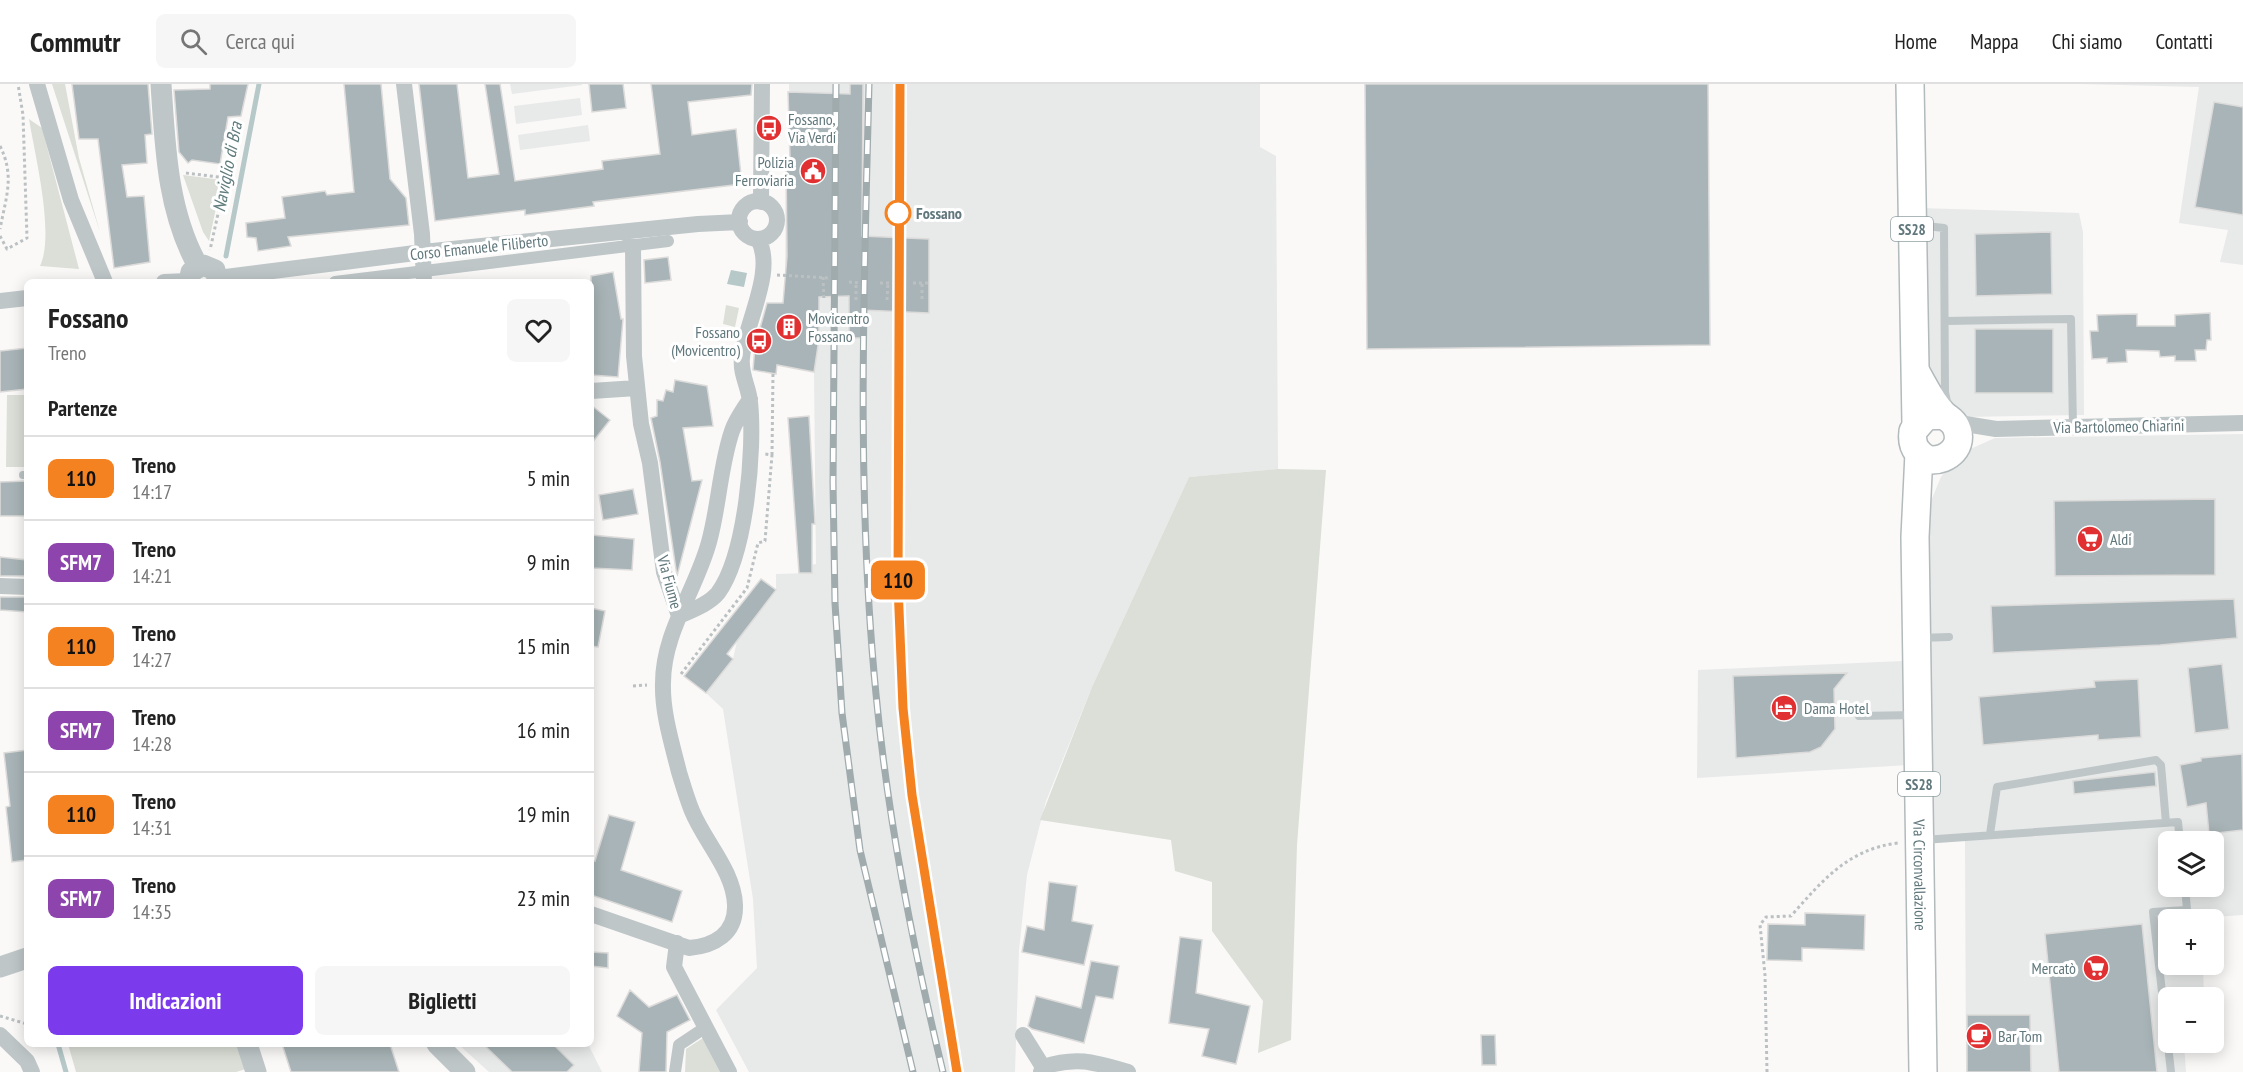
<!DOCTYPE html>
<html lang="it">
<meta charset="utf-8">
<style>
body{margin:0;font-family:"PT Sans Narrow",sans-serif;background:#f6f6f6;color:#222;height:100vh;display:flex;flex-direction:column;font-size:22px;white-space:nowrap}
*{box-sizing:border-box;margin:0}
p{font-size:20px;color:#767676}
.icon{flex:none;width:33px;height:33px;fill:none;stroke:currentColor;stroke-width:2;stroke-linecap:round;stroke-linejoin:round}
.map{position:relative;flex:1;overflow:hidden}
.sheet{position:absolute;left:24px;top:195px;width:570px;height:768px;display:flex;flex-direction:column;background:#fff;border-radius:9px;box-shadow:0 3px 15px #0003}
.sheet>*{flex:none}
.badge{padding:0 12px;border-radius:9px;font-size:21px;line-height:39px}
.fabs{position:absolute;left:2158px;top:747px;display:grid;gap:12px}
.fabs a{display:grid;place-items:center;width:66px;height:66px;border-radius:9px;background:#fff;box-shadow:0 3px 15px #0003;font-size:30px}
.map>.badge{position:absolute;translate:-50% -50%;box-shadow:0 0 0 3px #fff}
h2{padding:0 24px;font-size:22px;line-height:54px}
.round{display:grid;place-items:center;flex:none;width:63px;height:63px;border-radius:9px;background:#f6f6f6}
.overview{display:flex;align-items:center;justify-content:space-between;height:102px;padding:0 24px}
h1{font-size:28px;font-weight:800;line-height:45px}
.primary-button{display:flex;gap:12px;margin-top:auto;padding:12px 24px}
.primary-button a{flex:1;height:69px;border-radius:9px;background:#7c3aed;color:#fff;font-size:24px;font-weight:800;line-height:69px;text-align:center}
.primary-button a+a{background:#f6f6f6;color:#222}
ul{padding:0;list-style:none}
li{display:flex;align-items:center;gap:18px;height:84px;padding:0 24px;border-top:2px solid #e0e0e0}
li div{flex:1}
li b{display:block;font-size:22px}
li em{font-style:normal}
li .badge{min-width:66px;font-weight:700;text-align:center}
header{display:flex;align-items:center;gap:36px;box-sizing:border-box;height:84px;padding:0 30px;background:#fff;border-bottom:2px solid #e0e0e0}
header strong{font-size:28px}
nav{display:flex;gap:33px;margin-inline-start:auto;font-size:21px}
.search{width:420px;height:54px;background:#f6f6f6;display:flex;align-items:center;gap:15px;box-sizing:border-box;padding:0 21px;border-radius:9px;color:#767676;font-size:22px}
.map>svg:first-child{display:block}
</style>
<header>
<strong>Commutr</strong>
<div class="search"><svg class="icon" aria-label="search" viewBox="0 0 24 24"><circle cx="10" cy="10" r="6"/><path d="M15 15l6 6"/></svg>Cerca qui</div>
<nav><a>Home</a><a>Mappa</a><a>Chi siamo</a><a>Contatti</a></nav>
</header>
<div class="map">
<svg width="2243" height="988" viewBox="0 0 2243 988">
<rect width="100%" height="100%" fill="#faf9f8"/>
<path fill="#e8e9e9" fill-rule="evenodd" d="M 510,0 L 582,0 L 582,1 L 512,10 Z
M 789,0 L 1260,0 L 1260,63 L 1276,72 L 1278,385 L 1189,393 L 1092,603 L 1046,717 L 1027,791 L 1019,866 L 1015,988 L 749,988 L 716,926 L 757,884 L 753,815 L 723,625 L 706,609 L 733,575 L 737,557 L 776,507 L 776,490 L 811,489 L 811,481 L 816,480 L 814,288 L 819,255 L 819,199 L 785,198 L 786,75 L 790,74 Z
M 2080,0 L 2243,0 L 2243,181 L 2220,178 L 2228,146 L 2179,139 L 2199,3 Z
M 580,14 L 582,31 L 516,40 L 514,22 Z
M 588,41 L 590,57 L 520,66 L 518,51 Z
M 1920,124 L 2079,129 L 2083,148 L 2084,331 L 1964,333 L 1937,307 L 1927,288 Z
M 2243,350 L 2243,831 L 2169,836 L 2169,880 L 2203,881 L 2204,913 L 2169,914 L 2169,958 L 2184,959 L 2186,988 L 1966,988 L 1965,756 L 1931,756 L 1928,424 L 1941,393 L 1959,370 L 1995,354 ZM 2169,758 L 2214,758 L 2214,802 L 2169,802 Z
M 1903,577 L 1908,681 L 1697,694 L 1698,586 Z
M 458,960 L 588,960 L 602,988 L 489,988 Z"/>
<path fill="#dbdfd7" d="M 52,0 L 65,0 L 79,74 L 100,148 Z
M 29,35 L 42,44 L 79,185 L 40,182 C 55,150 35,72 29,35 Z
M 183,91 L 222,96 L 209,157 L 203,148 Z
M 726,221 L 739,224 L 735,243 L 723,240 Z
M 7,311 L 27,311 L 27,383 L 6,383 Z
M 1278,385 L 1326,386 L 1297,761 L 1291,956 L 1258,969 L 1263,917 L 1212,847 L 1212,798 L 1175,787 L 1171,756 L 1040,736 L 1092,603 L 1189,393 Z
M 703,954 L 720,988 L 685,988 L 686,965 Z
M 68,960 L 239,960 L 246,985 L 236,988 L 76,988 Z"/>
<path fill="#b6c8c8" d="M 731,186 L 747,189 L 744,203 L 727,200 Z"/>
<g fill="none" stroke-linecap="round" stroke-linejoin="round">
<path stroke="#b6c8c8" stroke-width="5" d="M 226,172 L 259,0
M 58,960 L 66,988"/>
</g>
<path fill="#a8b4b7" stroke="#dcdbda" stroke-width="1.5" d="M 72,0 L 148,0 L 152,50 L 145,51 L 147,79 L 122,81 L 127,113 L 144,112 L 150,178 L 114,184 L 98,55 L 79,55 Z
M 210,0 L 248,0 L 241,32 L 228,33 L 220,80 L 192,76 L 188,79 L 179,68 L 174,6 L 210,5 Z
M 344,0 L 381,0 L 390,95 L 406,114 L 409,141 L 288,153 L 291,162 L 258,167 L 256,154 L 247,153 L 246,139 L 285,134 L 282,113 L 325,107 L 327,111 L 354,108 Z
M 419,0 L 457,0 L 468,94 L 499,90 L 485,0 L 500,0 L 515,97 L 603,85 L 602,77 L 660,70 L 651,0 L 752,0 L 751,11 L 688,18 L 692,51 L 736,45 L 742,100 L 593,118 L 594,122 L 525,131 L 525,126 L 435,137 Z
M 589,0 L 623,0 L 626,24 L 592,28 Z
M 850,0 L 863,0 L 862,152 L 929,155 L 929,229 L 862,226 L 862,254 L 849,254 L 849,212 L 819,213 L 819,255 L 814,288 L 777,281 L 776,290 L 753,286 L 755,262 L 767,219 L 783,219 L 787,172 L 786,75 L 790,74 L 788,8 L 850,10 Z
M 1365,0 L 1708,0 L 1710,261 L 1367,265 Z
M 2214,18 L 2243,23 L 2243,131 L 2195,123 Z
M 2051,148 L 2052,210 L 1976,212 L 1975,150 Z
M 668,173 L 671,196 L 645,199 L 644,176 Z
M 613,188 L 621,235 L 623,235 L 618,293 L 591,291 L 591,192 Z
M 2210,229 L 2211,256 L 2207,256 L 2206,266 L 2195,266 L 2196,277 L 2175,277 L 2175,272 L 2160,273 L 2159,267 L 2126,266 L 2127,278 L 2107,279 L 2107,274 L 2092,275 L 2090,247 L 2098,247 L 2097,231 L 2137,230 L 2137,242 L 2175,242 L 2175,231 Z
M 1975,245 L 2053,245 L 2053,309 L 1975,309 Z
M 27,264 L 27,305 L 0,308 L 0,267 Z
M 675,296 L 707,302 L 713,342 L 683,344 L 692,397 L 702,396 L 677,492 L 660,378 L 651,334 L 657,332 L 657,316 L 663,317 L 666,306 L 673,308 Z
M 591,321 L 610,336 L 591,360 Z
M 809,332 L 815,440 L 812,440 L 812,489 L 799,489 L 788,334 Z
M 27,397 L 27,432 L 0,432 L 0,398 Z
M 633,405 L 638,430 L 603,436 L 599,411 Z
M 2215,415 L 2215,491 L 2055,492 L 2054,417 Z
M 591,451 L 634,455 L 632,486 L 591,484 Z
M 0,473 L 27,476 L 27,492 L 0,492 Z
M 761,495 L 776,506 L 727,570 L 733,575 L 706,609 L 684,592 Z
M 0,513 L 27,513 L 27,528 L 0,526 Z
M 2234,515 L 2237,554 L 2160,561 L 1993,569 L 1991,522 Z
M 591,524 L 605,527 L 598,563 L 591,562 Z
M 2222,580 L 2229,645 L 2195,649 L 2188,584 Z
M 1847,589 L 1834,605 L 1835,645 L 1821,663 L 1810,668 L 1736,674 L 1733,592 Z
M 2138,595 L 2141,653 L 2098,656 L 2098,651 L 1983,661 L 1979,613 L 2095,603 L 2094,597 Z
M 27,666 L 27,776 L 12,778 L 6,723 L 10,722 L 4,669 Z
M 2242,670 L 2243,746 L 2209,750 L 2206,719 L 2187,723 L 2180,681 L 2201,677 L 2201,674 Z
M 2155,688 L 2156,702 L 2074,710 L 2073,697 Z
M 609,731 L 635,738 L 621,786 L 682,807 L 672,838 L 591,811 L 591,776 L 595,777 Z
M 1049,798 L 1077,802 L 1072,837 L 1093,841 L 1084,881 L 1022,868 L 1027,842 L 1044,846 Z
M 1805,829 L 1865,831 L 1864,866 L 1802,864 L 1802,877 L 1767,876 L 1768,840 L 1805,841 Z
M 2142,840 L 2157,988 L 2059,988 L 2045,850 Z
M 1180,853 L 1202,856 L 1196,909 L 1250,922 L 1236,980 L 1202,972 L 1209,945 L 1169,939 Z
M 591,868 L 608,869 L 608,884 L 591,882 Z
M 1091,877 L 1119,882 L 1113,915 L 1096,912 L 1084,959 L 1032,945 L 1028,942 L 1036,912 L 1081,924 Z
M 630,906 L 649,923 L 677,911 L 690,936 L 667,948 L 666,988 L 639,988 L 642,949 L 617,932 Z
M 1967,931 L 2030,931 L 2031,988 L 1967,988 Z
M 1481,951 L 1495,951 L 1496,981 L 1482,981 Z
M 282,960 L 390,960 L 399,988 L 291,988 Z
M 483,960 L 553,960 L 574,981 L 567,988 L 512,988 Z"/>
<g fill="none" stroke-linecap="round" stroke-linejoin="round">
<defs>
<g id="primary">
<path d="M 1910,0 L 1916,340"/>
<path d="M 1917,290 C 1925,304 1932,319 1943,330 C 1948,335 1953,336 1956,343 C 1965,362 1948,377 1930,376 C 1916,371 1911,361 1913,347 L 1926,332 L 1944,331"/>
<path id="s1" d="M 1919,369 L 1915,453 L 1923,988"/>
</g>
</defs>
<use href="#primary" stroke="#b2babc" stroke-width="30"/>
<path stroke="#bbc0c2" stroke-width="3" stroke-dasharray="3 3" stroke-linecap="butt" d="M 0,62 C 15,92 6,113 0,145
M 186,89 L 226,94 L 210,166
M 0,152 L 7,165 L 27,154 L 23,31 L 18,0
M 777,191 L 830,194
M 823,193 L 824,217
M 849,198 L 862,199
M 880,199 L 894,199
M 913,199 L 929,199
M 922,215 L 922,199
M 856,216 L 856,199
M 887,216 L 888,199
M 772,371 L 773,289
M 681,590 L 747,504 L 758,459 L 765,457 L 772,371 L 765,370
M 633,602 L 647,601
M 0,932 L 27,940
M 1767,988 L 1765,891 L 1760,841 L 1766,833 L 1791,832 C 1822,797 1848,765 1898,759"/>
<path stroke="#bec6c8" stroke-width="8" d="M 1917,141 L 1944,144 L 1945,308 L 1948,323
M 1945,237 L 2071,235 L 2073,344
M 23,391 L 27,391
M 1919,554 L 1949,553
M 1859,632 L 1915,631
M 1990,750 L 1997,703 L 2156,676 L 2161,681 L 2166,739
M 1923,756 L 2178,738 L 2180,758
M 2171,988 L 2153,828 L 2187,826 L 2185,802"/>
<path stroke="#bec6c8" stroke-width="12" d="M 335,198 L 668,157
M 675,988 L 679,961 L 706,943"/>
<path stroke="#bec6c8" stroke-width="16" d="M 37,0 L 71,116 L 105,198
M 404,0 L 422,150 L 424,198
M739 136a19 19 0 1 1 38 0a19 19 0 1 1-38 0Z
M 761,118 L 762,0
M 628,148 L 633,163 L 634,272 L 641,340 L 650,379 L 664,488 L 679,532
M 218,194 L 423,168 L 698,140 L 740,138
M 164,198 L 189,197
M 0,217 L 27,214
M 591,307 L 637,304
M 1953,338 L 1996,345 L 2243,339
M 0,502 L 27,503
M 679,532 C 692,526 709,520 718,509 C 746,471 755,365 750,318 C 749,303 740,290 742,274 C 745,239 776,187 758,155
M 591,830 L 689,864 C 714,862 736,850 735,821 C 734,787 704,757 692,727 C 687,715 683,701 679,688 C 672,660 662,628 663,599 C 663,548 696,506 709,458 C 719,422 720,382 732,347 C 736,335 744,325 750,315
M 677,859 L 674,883 L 729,988
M 0,951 L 27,977 L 32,988
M 1023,951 L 1043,983
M 1041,988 L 1043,983 C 1077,972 1094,978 1128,988"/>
<path stroke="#bec6c8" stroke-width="21" d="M 161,0 C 165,61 167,127 198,182
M 189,198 L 191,188 L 203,181 L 215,186 L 218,198
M 0,883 L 27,874
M 247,960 L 256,988
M 437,960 L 465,988"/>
<use href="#primary" stroke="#fff" stroke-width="27"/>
<defs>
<path id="rail" d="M 836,0 L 833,399 L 835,519 L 842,629 L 860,766 L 913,988
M 869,0 C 864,203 856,407 876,610 C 888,737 913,864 943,988
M 900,0 L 899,521 L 903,624 L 912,711 L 957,988"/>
</defs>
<use href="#rail" stroke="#a0abae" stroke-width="7"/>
<use href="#rail" stroke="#fff" stroke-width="4.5" stroke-dasharray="14" stroke-linecap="butt"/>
</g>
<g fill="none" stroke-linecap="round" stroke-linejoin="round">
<defs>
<path id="line" d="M 900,0 L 898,501 L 903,624 L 912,711 L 957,988"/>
</defs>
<use href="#line" stroke="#fff" stroke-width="14"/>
<use href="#line" stroke="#f58220" stroke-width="9"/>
</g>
<defs>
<symbol id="bus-disc" viewBox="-11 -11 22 22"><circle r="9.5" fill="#e13032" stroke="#fff"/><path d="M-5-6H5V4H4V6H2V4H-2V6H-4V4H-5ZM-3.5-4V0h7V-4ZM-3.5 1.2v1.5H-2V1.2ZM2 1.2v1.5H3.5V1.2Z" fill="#fff"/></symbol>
<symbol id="civic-disc" viewBox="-11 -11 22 22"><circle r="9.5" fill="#e13032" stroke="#fff"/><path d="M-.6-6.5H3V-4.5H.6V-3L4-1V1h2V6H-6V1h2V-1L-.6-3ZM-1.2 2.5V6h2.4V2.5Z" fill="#fff"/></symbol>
<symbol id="building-disc" viewBox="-11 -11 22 22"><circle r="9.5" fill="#e13032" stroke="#fff"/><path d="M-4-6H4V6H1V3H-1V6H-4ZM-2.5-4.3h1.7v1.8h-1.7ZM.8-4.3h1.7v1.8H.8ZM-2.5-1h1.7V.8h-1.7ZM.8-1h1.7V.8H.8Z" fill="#fff"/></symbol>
<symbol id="supermarket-disc" viewBox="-11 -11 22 22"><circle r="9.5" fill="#e13032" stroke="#fff"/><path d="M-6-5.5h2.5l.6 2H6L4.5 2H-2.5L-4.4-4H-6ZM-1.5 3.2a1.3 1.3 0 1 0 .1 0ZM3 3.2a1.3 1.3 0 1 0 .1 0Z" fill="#fff"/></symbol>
<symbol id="hotel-disc" viewBox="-11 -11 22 22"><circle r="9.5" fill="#e13032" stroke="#fff"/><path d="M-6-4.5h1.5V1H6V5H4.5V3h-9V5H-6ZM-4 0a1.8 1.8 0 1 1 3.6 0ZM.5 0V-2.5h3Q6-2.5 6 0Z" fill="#fff"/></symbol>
<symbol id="cafe-disc" viewBox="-11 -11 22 22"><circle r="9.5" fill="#e13032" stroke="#fff"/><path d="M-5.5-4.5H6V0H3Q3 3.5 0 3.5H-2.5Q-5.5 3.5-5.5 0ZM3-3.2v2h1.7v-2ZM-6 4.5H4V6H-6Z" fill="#fff"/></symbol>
</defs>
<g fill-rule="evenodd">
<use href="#bus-disc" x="754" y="29" width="30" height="30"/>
<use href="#civic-disc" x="798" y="72" width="30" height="30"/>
<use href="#building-disc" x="774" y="228" width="30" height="30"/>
<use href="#bus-disc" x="744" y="242" width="30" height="30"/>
<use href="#supermarket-disc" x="2075" y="440" width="30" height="30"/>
<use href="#hotel-disc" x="1769" y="609" width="30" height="30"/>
<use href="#supermarket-disc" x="2081" y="869" width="30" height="30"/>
<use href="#cafe-disc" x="1964" y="937" width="30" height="30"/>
</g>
<circle fill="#fff" stroke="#f58220" stroke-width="3" cx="898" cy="129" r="12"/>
<g text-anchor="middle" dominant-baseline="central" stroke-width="6" stroke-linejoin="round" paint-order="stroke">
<g fill="#fff" stroke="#90a0a3" stroke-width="1.5">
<rect x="1891" y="133" width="42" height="24" rx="4.5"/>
<rect x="1898" y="688" width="42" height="24" rx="4.5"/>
</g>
<g font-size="15" font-weight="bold" fill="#60777c">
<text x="1912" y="145">SS28</text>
<text x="1919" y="700">SS28</text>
</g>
<g font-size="16" fill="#60777c" stroke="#fff" text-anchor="start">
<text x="788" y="35">Fossano,<tspan x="788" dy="18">Via Verdi</tspan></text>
<text x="794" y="78" text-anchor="end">Polizia<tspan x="794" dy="18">Ferroviaria</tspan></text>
<text x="808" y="234">Movicentro<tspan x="808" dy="18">Fossano</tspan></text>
<text x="740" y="248" text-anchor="end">Fossano<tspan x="740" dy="18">(Movicentro)</tspan></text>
<text x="2110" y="455">Aldi</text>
<text x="1804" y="624">Dama Hotel</text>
<text x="2076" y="884" text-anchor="end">Mercatò</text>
<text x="1998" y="952">Bar Tom</text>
</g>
<g font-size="16" font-weight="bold" fill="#60777c" stroke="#fff" text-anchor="start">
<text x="916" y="129">Fossano</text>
</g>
<g font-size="16" fill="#60777c" stroke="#fff">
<text transform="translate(479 163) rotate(-6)">Corso Emanuele Filiberto</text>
<text transform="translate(2119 342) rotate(-1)">Via Bartolomeo Chiarini</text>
<text transform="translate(670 498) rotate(75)">Via Fiume</text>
<text stroke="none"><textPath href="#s1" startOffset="422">Via Circonvallazione</textPath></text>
</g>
<g font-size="18" font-style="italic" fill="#607b7c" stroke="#fff">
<text transform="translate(227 83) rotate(-79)">Naviglio di Bra</text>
</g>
</g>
</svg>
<div class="fabs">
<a><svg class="icon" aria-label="layers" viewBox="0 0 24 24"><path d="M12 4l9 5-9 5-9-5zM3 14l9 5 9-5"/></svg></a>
<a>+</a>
<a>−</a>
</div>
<b class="badge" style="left:898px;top:496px;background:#f58220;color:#111">110</b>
<section class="sheet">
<div class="overview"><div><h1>Fossano</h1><p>Treno</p></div><a class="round"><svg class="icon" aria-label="heart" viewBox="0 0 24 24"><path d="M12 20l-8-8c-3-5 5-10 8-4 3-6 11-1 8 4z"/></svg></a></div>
<h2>Partenze</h2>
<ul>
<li><span class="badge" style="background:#f58220;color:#111">110</span><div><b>Treno</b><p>14:17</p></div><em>5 min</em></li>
<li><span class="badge" style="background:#8e44ad;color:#fff">SFM7</span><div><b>Treno</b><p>14:21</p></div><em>9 min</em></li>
<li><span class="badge" style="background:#f58220;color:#111">110</span><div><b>Treno</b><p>14:27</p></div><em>15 min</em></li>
<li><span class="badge" style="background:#8e44ad;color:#fff">SFM7</span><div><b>Treno</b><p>14:28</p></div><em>16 min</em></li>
<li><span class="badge" style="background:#f58220;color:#111">110</span><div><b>Treno</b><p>14:31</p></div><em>19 min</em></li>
<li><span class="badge" style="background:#8e44ad;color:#fff">SFM7</span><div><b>Treno</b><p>14:35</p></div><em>23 min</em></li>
</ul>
<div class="primary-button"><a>Indicazioni</a><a>Biglietti</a></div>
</section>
</div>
